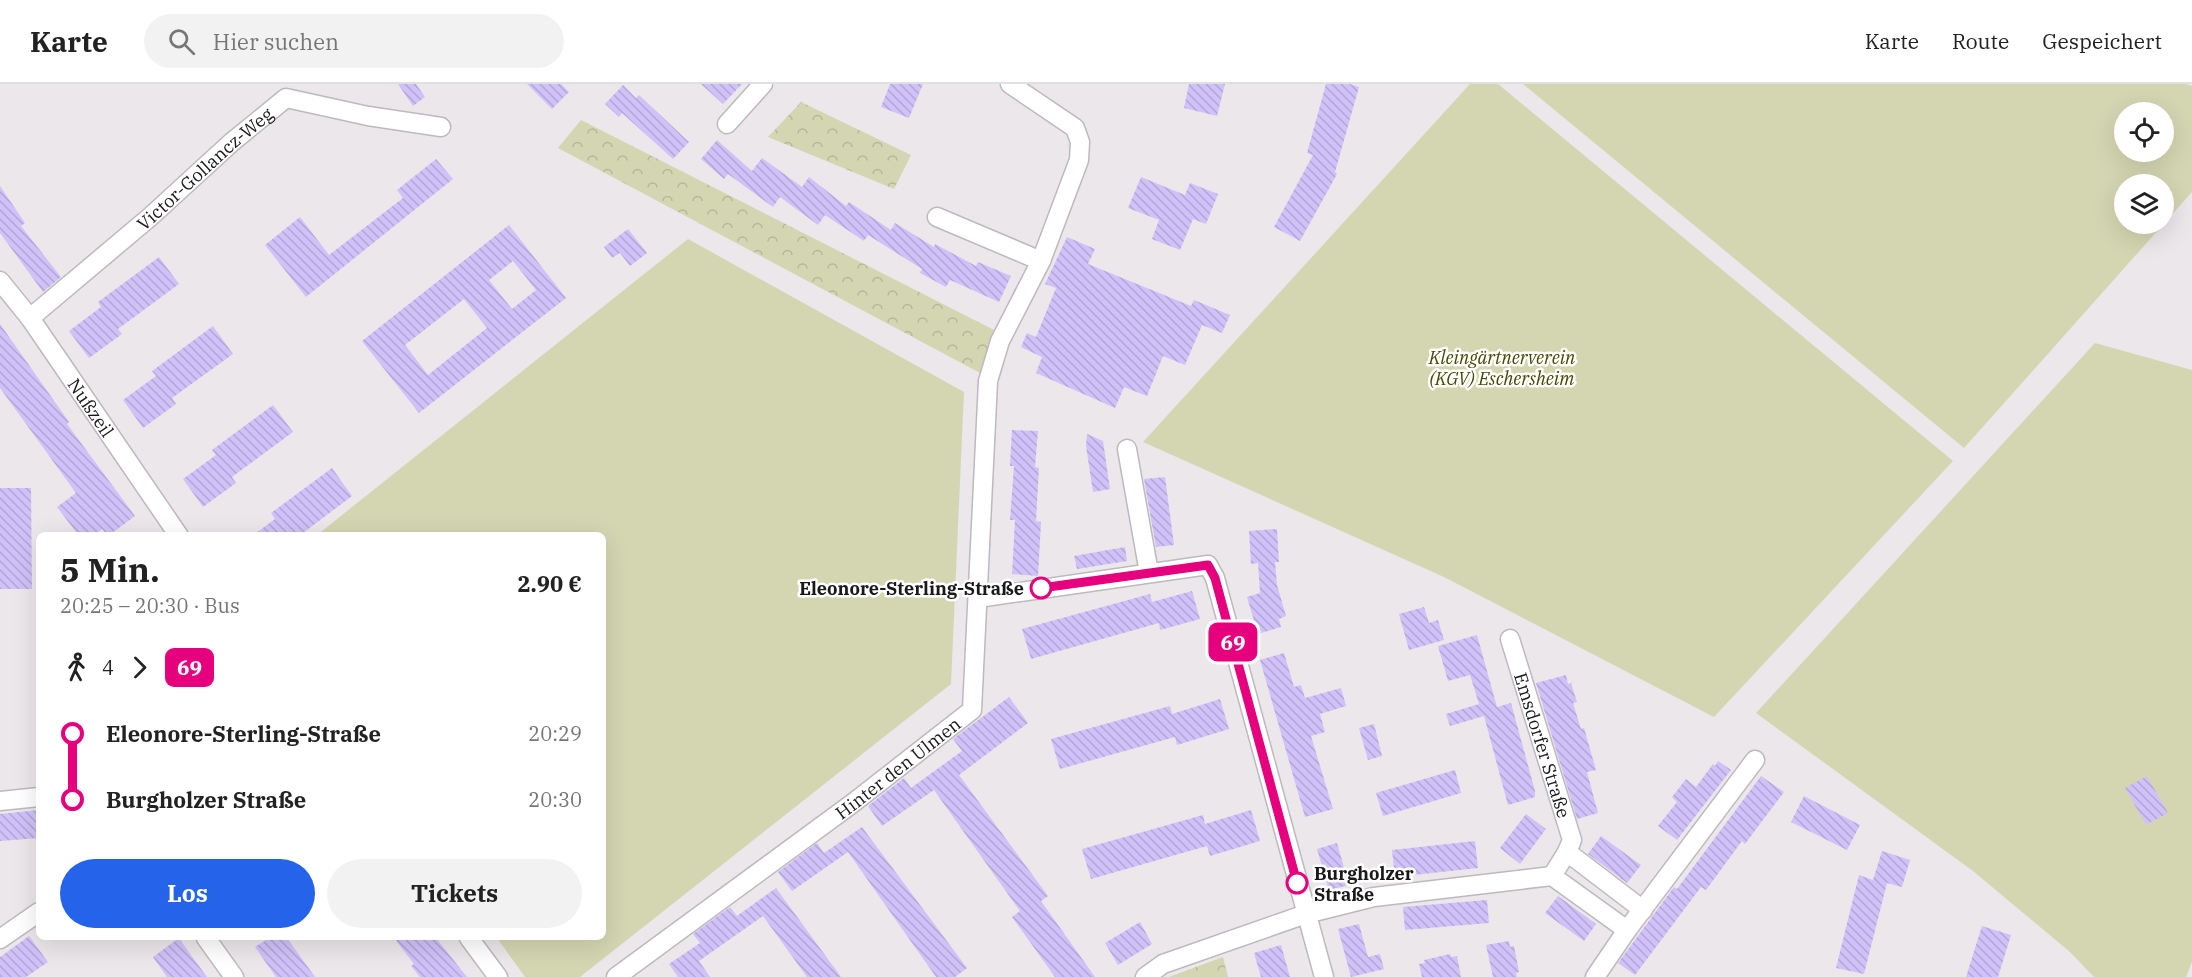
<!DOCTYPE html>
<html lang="de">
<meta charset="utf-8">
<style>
body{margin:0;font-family:"IBM Plex Serif",serif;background:#f2f2f2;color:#222;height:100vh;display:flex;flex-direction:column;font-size:22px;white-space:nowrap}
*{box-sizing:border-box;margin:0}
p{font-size:20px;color:#767676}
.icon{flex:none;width:33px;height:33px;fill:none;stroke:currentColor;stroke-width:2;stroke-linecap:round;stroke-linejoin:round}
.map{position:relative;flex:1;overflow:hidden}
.panel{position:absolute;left:36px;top:448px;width:570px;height:408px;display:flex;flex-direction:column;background:#fff;border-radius:9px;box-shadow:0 6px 24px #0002}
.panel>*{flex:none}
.badge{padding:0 12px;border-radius:9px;font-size:21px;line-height:39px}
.buttons{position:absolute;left:2114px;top:18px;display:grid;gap:12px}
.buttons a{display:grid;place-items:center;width:60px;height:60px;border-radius:50%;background:#fff;box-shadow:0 6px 24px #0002;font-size:30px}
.map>.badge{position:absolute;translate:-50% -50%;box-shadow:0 0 0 3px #fff}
.legs{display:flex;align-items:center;gap:9px;height:66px;padding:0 24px;font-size:20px}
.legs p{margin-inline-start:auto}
.overview{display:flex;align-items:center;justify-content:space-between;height:102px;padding:0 24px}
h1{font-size:33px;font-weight:800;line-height:45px}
.primary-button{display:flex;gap:12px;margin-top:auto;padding:12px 24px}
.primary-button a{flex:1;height:69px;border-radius:36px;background:#2563eb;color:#fff;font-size:24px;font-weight:800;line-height:69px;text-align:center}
.primary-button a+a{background:#f2f2f2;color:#222}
ul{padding:0 24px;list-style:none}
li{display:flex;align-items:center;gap:21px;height:66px;font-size:22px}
li i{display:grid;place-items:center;width:9px;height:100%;margin:0 8px;background:currentColor}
li i::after{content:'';width:15px;height:15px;margin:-8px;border:4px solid;border-radius:50%;background:#fff}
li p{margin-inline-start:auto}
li:first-child i{background:linear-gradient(#0000 50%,currentColor 0)}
li:last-child i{background:linear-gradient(currentColor 50%,#0000 0)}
header{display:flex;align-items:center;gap:36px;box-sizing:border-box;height:84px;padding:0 30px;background:#fff;border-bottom:2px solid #e0e0e0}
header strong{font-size:28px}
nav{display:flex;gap:33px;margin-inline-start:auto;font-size:21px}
.search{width:420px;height:54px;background:#f2f2f2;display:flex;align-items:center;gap:15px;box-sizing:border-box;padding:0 21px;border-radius:33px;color:#767676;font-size:22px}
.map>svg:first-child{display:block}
</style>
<header>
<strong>Karte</strong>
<div class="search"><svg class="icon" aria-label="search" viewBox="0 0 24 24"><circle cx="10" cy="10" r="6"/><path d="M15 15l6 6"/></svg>Hier suchen</div>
<nav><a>Karte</a><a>Route</a><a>Gespeichert</a></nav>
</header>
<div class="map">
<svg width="2192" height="893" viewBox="0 0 2192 893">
<defs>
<pattern id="park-crowns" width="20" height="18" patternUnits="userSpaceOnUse" patternTransform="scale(1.5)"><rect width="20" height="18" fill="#d4d6b2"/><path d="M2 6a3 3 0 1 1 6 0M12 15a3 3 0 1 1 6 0" fill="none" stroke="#b5b798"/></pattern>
<pattern id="building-back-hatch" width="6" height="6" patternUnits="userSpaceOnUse" patternTransform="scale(1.5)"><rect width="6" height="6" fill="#d0c2f9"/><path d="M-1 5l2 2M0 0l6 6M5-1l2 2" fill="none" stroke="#b2a6d5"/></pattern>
</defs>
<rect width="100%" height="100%" fill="#ebe7eb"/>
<path fill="url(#park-crowns)" d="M 801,18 L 911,71 L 894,105 L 768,53 Z
M 581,36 L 994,246 L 982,290 L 558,64 Z
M 1223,873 L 1228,893 L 1169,893 Z"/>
<path fill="#d4d6b2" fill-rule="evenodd" d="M 1470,0 L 1498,0 L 1953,377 L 1714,633 L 1444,493 L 1143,358 Z
M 1523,0 L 2186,0 L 2192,2 L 2192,108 L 1964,364 ZM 2163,28 L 2163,68 L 2124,68 L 2124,28 ZM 2163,100 L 2163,140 L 2124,140 L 2124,100 Z
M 688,155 L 964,308 L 951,600 L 580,893 L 525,893 L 497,854 L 603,854 L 603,452 L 317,451 Z
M 2095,259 L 2192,286 L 2192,878 L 2186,893 L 2094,893 L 2070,868 L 1973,787 L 1756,629 Z"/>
<path fill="url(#building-back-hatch)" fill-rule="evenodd" d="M 398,0 L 416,0 L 425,13 L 413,22 Z
M 527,0 L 561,0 L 569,8 L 552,25 Z
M 701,0 L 742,0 L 723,20 Z
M 890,0 L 923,0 L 909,34 L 881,23 Z
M 1189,0 L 1225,0 L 1217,32 L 1184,24 Z
M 1326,0 L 1350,0 L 1359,3 L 1335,88 L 1337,90 L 1300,157 L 1274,143 L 1313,71 L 1307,69 Z
M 623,1 L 636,14 L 639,11 L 689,58 L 673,75 L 622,29 L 619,33 L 605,20 Z
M 717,56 L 752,87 L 762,74 L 802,103 L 809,93 L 846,122 L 849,118 L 891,146 L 895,139 L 934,163 L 935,160 L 976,182 L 978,178 L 1011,192 L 999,218 L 950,196 L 946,203 L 920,189 L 922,185 L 868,151 L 864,157 L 825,131 L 818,141 L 780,113 L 773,123 L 728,90 L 724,95 L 701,75 Z
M 436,75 L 453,95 L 306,213 L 265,161 L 300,133 L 329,171 L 403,114 L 397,106 Z
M 1141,93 L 1185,111 L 1190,99 L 1218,110 L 1206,140 L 1193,135 L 1180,166 L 1152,155 L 1159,136 L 1128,124 Z
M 0,102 L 25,139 L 21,142 L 61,193 L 43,208 L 0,149 Z
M 509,141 L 566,214 L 419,329 L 362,257 ZM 513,177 L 536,206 L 512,225 L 489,196 ZM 464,215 L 487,244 L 428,291 L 405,261 Z
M 628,145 L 647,169 L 630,182 L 620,169 L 612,174 L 604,163 Z
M 1067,153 L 1095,165 L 1088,180 L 1191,222 L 1194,216 L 1230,231 L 1222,249 L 1202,241 L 1185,281 L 1163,272 L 1147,312 L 1124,303 L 1115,324 L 1036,289 L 1042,273 L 1021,263 L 1027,249 L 1036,253 L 1056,204 L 1045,200 Z
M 159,173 L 179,200 L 118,245 L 122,250 L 89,274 L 69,247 L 101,223 L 98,218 Z
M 0,240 L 69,338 L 67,340 L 135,432 L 108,452 L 102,445 L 93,452 L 79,452 L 57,423 L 76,409 L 0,304 Z
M 213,242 L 233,270 L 172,314 L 176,320 L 143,344 L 123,316 L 156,292 L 152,287 Z
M 273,321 L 293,348 L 232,393 L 236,399 L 203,423 L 183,395 L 216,371 L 212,366 Z
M 1012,346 L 1038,347 L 1035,383 L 1039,384 L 1036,437 L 1041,438 L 1038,492 L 1012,490 L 1015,436 L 1010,436 L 1014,382 L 1010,382 Z
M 1087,350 L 1103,357 L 1110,405 L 1093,408 L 1086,362 Z
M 332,384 L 352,412 L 299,452 L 252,452 L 275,435 L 271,429 Z
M 1165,393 L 1174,461 L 1156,463 L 1144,395 Z
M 0,404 L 31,404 L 32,505 L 0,505 Z
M 1277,445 L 1279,478 L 1275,478 L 1277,501 L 1286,532 L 1279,535 L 1281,543 L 1258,550 L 1247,513 L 1260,509 L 1258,479 L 1251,480 L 1249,447 Z
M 1125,463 L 1127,477 L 1077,485 L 1074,472 Z
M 1192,507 L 1200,535 L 1160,546 L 1159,539 L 1031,575 L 1022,545 L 1150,510 L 1152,518 Z
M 1424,523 L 1429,539 L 1438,536 L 1444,556 L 1409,566 L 1399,530 Z
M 1477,551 L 1497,623 L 1511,619 L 1535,707 L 1535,713 L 1508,721 L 1484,632 L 1450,642 L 1446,630 L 1479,620 L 1470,591 L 1448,597 L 1438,562 Z
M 1284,569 L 1294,603 L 1301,601 L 1305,614 L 1341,604 L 1346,622 L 1320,630 L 1325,648 L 1311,652 L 1333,725 L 1305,733 L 1260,576 Z
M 1566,591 L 1568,600 L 1571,599 L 1577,618 L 1573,619 L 1581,645 L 1584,644 L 1596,686 L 1587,688 L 1598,729 L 1577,735 L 1536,599 Z
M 1009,613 L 1028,639 L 959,691 L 1048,812 L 1041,817 L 1095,893 L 1055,893 L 1012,833 L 1020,827 L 934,706 L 882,742 L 868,722 L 904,694 L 911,704 L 962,667 L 953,655 Z
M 1220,615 L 1229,645 L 1177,661 L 1175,653 L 1060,685 L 1051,655 L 1170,622 L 1172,630 Z
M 1374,640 L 1382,672 L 1368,676 L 1359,644 Z
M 1718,677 L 1731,686 L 1677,756 L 1658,742 L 1677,718 L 1672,713 L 1686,695 L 1696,703 L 1713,680 L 1715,682 Z
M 1455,686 L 1461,709 L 1383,732 L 1376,709 Z
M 1761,692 L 1784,708 L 1745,760 L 1742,757 L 1706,806 L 1701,803 L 1635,891 L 1618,879 L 1674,803 L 1677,805 Z
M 2147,692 L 2168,729 L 2146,741 L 2125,704 Z
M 1804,712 L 1860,741 L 1847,766 L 1791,738 Z
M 39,726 L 39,754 L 0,757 L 0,730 Z
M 1251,726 L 1260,757 L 1210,772 L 1207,762 L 1091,795 L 1082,765 L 1203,731 L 1205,740 Z
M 1526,730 L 1546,745 L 1520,780 L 1500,764 Z
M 862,743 L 967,884 L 955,893 L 936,893 L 848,768 L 792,807 L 778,788 L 817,759 L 824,769 Z
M 1601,752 L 1641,781 L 1627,799 L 1588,770 Z
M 1475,757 L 1478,784 L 1395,793 L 1392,766 Z
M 1337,759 L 1349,801 L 1329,806 L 1317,765 Z
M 1882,767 L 1910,776 L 1902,803 L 1887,799 L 1864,890 L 1836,884 L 1859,791 L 1873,796 Z
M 776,804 L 841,893 L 807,893 L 763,832 L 699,877 L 710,893 L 678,893 L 669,880 L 700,859 L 693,850 L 730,823 L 737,832 Z
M 1558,812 L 1596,840 L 1584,857 L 1545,829 Z
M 1487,816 L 1489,839 L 1405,846 L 1403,823 Z
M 1140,838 L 1152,860 L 1118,881 L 1105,859 Z
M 1359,840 L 1368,873 L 1380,870 L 1384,885 L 1351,893 L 1338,845 Z
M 1982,842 L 2011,851 L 1998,893 L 1966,893 Z
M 29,852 L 48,878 L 26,893 L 0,893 L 0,873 Z
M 179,854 L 188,867 L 207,893 L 167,893 L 153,873 Z
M 269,854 L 287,854 L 315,893 L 276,893 L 255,863 Z
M 394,854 L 436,854 L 467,893 L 420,893 L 411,882 L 414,880 Z
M 1509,857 L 1510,863 L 1514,862 L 1519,888 L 1516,889 L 1517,893 L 1493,893 L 1486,861 Z
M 1281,861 L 1290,893 L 1261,893 L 1254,869 Z
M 1450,870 L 1451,873 L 1457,872 L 1461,893 L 1422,893 L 1419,880 L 1425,879 L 1424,876 Z"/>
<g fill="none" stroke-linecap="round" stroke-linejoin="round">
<defs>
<g id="street">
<path d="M 727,40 L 763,0"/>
<path d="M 937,133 L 1041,177"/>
<path id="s1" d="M 0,197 L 30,234 L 179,452"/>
<path id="s2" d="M 30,234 L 150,133 L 232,58 L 286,14 L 368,32 L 441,43"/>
<path d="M 1127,365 L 1149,489"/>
<path d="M 978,514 L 1208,481 L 1215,494 L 1324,893"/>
<path id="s3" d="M 1510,555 L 1572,756 L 1567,768 L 1552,792"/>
<path d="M 0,717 L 39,713"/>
<path d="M 1567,768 L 1643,826"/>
<path d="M 1552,792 L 1627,846"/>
<path d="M 206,854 L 234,893"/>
<path d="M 469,854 L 498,893"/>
<path d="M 0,855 L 39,828"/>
<path id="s4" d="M 616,893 L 853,719 L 972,626 L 988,297 L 1000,257 L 1041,177 L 1079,76 L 1080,58 L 1075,44 L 1010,0"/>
<path d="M 1145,893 L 1163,880 L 1306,830 L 1374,813 L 1552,792"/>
<path d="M 1595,893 L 1627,846 L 1755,676"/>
</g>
</defs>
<use href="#street" stroke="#bdb9be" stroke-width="21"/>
<use href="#street" stroke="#fff" stroke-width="18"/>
</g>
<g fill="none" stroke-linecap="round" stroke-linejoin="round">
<defs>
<path id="line-1" d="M 1041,504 L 1208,481 L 1215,494 L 1297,799"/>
</defs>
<use href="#line-1" stroke="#fff" stroke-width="14"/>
<use href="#line-1" stroke="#e6007e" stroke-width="9"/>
</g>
<g fill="#fff" stroke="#e6007e" stroke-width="3">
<circle cx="1041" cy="504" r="10"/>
<circle cx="1297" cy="799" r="10"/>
</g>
<g text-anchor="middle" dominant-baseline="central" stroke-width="5" stroke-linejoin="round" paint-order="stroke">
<g font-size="18" fill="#1a191a" stroke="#fff">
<text stroke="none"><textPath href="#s2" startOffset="230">Victor-Gollancz-Weg</textPath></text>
<text stroke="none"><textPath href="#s1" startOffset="156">Nußzeil</textPath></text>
<text stroke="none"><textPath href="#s3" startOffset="111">Emsdorfer Straße</textPath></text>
<text stroke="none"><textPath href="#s4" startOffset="351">Hinter den Ulmen</textPath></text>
</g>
<g font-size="18" font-style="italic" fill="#474800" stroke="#fff">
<text x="1502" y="273">Kleingärtnerverein<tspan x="1502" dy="21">(KGV) Eschersheim</tspan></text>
</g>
<g font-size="18" font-weight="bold" fill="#1a191a" stroke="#fff" text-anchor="end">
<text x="1024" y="504">Eleonore-Sterling-Straße</text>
<text x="1314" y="789" text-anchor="start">Burgholzer<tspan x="1314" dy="21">Straße</tspan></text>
</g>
</g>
</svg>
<div class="buttons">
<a><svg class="icon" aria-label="locate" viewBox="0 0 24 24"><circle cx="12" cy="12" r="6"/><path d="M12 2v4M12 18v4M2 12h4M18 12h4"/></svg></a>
<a><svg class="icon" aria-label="layers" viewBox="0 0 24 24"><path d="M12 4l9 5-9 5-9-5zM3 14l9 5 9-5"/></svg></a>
</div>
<b class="badge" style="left:1233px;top:558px;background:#e6007e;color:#fff">69</b>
<section class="panel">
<div class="overview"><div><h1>5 Min.</h1><p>20:25 – 20:30 · Bus</p></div><b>2.90 €</b></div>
<div class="legs"><svg class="icon" aria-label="walk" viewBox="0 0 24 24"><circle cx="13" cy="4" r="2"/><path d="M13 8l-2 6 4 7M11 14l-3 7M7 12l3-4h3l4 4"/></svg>4<svg class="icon" aria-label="forward" viewBox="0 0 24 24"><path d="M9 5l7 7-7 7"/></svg><b class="badge" style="background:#e6007e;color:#fff">69</b></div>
<ul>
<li><i style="color:#e6007e"></i><b>Eleonore-Sterling-Straße</b><p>20:29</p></li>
<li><i style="color:#e6007e"></i><b>Burgholzer Straße</b><p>20:30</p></li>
</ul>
<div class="primary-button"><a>Los</a><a>Tickets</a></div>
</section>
</div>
